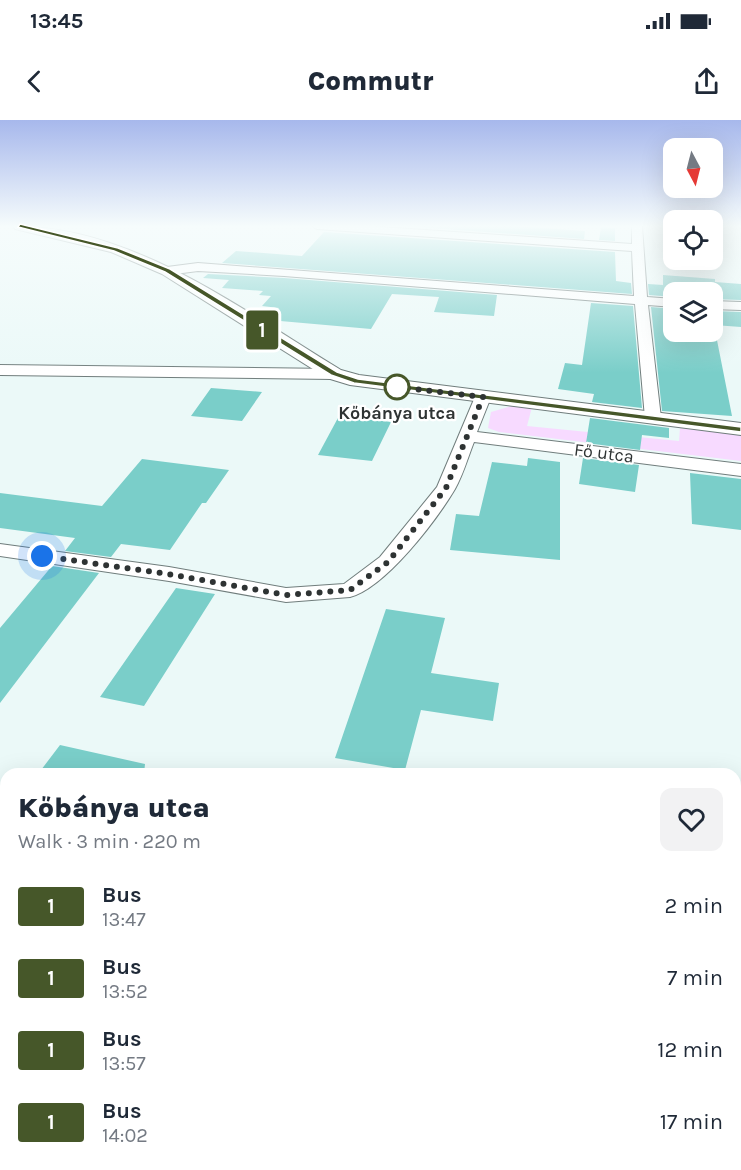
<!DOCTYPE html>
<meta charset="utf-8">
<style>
body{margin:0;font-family:Karla,sans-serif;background:#f2f2f3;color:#1f2937;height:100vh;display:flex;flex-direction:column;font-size:22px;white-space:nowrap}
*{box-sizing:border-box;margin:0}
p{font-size:20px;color:#747a83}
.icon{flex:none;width:33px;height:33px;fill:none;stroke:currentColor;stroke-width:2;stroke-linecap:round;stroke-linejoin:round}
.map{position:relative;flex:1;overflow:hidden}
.side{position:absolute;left:0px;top:648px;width:741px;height:402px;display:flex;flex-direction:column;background:#fff;border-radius:18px 18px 0 0;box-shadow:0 6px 24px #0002}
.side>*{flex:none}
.badge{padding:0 12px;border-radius:4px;font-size:21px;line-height:39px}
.needle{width:39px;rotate:173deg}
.fabs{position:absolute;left:663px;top:18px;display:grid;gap:12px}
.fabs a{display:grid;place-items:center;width:60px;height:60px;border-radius:12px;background:#fff;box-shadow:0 6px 24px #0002;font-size:30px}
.you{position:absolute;width:30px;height:30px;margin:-15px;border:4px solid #fff;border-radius:50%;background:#1a73e8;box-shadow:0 0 0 9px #1a73e833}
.map>.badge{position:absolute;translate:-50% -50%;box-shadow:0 0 0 3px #fff}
.round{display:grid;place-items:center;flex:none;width:63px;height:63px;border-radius:12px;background:#f2f2f3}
.summary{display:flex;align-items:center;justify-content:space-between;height:102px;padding:0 18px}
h1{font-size:28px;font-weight:800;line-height:45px}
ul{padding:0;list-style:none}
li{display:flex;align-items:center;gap:18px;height:72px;padding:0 18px}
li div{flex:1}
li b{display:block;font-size:22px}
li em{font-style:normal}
li .badge{min-width:66px;font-weight:700;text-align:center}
.status{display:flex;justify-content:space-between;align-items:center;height:42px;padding:0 30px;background:#fff;direction:ltr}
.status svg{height:16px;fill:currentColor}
header{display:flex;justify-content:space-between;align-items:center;height:78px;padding:0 18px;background:#fff;font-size:27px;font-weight:800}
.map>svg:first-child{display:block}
</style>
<div class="status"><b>13:45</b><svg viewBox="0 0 49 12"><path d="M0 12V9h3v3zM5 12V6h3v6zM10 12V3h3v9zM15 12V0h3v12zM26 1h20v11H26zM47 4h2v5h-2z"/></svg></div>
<header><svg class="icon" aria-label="back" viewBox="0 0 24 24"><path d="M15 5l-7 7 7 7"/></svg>Commutr<svg class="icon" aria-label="share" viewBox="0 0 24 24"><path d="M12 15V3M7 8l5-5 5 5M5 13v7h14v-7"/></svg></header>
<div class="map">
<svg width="741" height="1050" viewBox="0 0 741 1050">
<rect width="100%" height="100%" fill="#ebf9f8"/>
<path fill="#f7daff" d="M 512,286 L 532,287 L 527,306 L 679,321 L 680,308 L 741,315 L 741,341 L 499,312 L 488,308 L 491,292 Z"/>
<path fill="#7acec9" d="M 404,106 L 516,106 L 585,111 L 584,119 Z
M 601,107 L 615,108 L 615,121 L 599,120 Z
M 324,112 L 615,132 L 616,161 L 631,163 L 632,174 L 222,143 L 236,131 L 302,136 Z
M 208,154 L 284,158 L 497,175 L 494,196 L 434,192 L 439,177 L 392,174 L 371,209 L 269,200 L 279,188 L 262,186 L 271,176 L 259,175 L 263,171 L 222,168 L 229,160 L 203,158 Z
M 663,155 L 715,159 L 715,162 L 741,164 L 741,180 L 712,179 L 712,172 L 674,172 L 674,177 L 649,175 L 648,164 L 663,165 Z
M 591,183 L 633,186 L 642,288 L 592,282 L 594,274 L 558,269 L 565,243 L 582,245 Z
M 651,187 L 674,189 L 674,212 L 712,212 L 712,191 L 741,192 L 741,207 L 714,205 L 732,296 L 662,291 Z
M 211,268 L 262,272 L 242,301 L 191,296 Z
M 339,296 L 391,302 L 372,341 L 318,335 Z
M 590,298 L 669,308 L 669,318 L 642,315 L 640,330 L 586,323 Z
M 528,338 L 560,342 L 560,440 L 450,430 L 456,394 L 479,396 L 492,342 L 527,346 Z
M 583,338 L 639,345 L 635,372 L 579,364 Z
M 142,339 L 229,350 L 206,383 L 202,383 L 170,430 L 121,424 L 111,437 L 65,431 L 75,418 L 0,408 L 0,373 L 102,386 Z
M 690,353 L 741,359 L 741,410 L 692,404 Z
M 52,446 L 99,453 L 0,583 L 0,508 Z
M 176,468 L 215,474 L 144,586 L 100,577 Z
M 386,489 L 445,498 L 431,553 L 499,563 L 493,601 L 421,590 L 405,650 L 335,638 Z
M 60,625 L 145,644 L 144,654 L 38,654 Z"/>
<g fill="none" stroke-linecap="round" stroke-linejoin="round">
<defs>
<path id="minor" d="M 312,106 L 366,106 L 632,124 L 632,106 L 642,106 L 647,177 L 674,179 L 674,187 L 648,185 L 661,298 L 659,302 L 647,302 L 645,298 L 635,184 L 284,156 L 198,151 L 167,155 L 161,151 L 167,147 L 198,143 L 634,176 L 632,131 L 317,109 Z
M 712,181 L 741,182 L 741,190 L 712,189 Z
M 0,245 L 334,249 L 342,254 L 334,259 L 0,255 Z
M 483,272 L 491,277 L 477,312 L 741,344 L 741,356 L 474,322 C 468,337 463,355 455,369 C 436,401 385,468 350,477 L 286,482 L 169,461 L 0,436 L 0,424 L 169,447 L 286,468 L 344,464 L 380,437 L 437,367 L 475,277 Z
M 738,670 L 741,670 L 741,692 L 735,691 L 735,671 Z
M 735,1027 L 741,1029 L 741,1050 L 709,1050 L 708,1044 L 735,1044 Z"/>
<path id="tertiary" d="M 13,106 C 133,106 242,190 341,250 L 359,255 L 741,303 L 741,315 L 350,265 L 327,258 L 162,154 L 111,132 L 15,109 Z"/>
</defs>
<use href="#minor" stroke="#707d7c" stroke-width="2"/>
<use href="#tertiary" stroke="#707d7c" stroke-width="2"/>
<use href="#minor" fill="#fff" fill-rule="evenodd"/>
<use href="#tertiary" fill="#fff" fill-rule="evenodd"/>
</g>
<linearGradient id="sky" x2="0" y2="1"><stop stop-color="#a7b8ec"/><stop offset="0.42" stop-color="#f6fcfc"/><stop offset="1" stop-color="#f6fcfc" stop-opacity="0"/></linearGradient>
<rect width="741" height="253" fill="url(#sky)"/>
<path fill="#465729" stroke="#fff" stroke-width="1.5" d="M 20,104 L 118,128 L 170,149 L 337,252 L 358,259 L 741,307 L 741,312 L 354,263 L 331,255 L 165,152 L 114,131 L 18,107 Z"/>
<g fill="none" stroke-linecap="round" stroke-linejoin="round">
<path stroke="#2e3333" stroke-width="6" stroke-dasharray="0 10.8" d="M 42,436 L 168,454 L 286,475 L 350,470 L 388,442 L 446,368 L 483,277 L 397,267"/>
</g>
<circle fill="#fff" stroke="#465729" stroke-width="3" cx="397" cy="267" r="12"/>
<g text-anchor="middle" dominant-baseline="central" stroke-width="4.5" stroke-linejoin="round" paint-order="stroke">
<g font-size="18" font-weight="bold" fill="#2e3333" stroke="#fff">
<text x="397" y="293">Kőbánya utca</text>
</g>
<g font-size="18" fill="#2e3333" stroke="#fff">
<text transform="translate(604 333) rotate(7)">Fő utca</text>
</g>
</g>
</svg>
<div class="fabs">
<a><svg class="needle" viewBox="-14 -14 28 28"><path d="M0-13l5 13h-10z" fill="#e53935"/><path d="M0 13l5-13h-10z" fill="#747a83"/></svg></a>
<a><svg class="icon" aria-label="locate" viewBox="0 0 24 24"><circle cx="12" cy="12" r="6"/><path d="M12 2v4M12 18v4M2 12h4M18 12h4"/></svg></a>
<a><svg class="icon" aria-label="layers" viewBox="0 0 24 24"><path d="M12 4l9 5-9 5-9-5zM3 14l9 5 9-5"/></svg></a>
</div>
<div class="you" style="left:42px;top:436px"></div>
<b class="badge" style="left:262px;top:210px;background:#465729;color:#fff">1</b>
<section class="side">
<div class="summary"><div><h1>Kőbánya utca</h1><p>Walk · 3 min · 220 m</p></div><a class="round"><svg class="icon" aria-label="heart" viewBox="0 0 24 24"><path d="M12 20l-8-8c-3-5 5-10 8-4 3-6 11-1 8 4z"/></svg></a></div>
<ul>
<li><span class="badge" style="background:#465729;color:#fff">1</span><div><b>Bus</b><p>13:47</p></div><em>2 min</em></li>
<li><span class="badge" style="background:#465729;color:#fff">1</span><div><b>Bus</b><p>13:52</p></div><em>7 min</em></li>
<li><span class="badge" style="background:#465729;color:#fff">1</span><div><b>Bus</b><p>13:57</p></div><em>12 min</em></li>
<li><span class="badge" style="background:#465729;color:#fff">1</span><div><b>Bus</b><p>14:02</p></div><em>17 min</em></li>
</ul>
</section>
</div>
